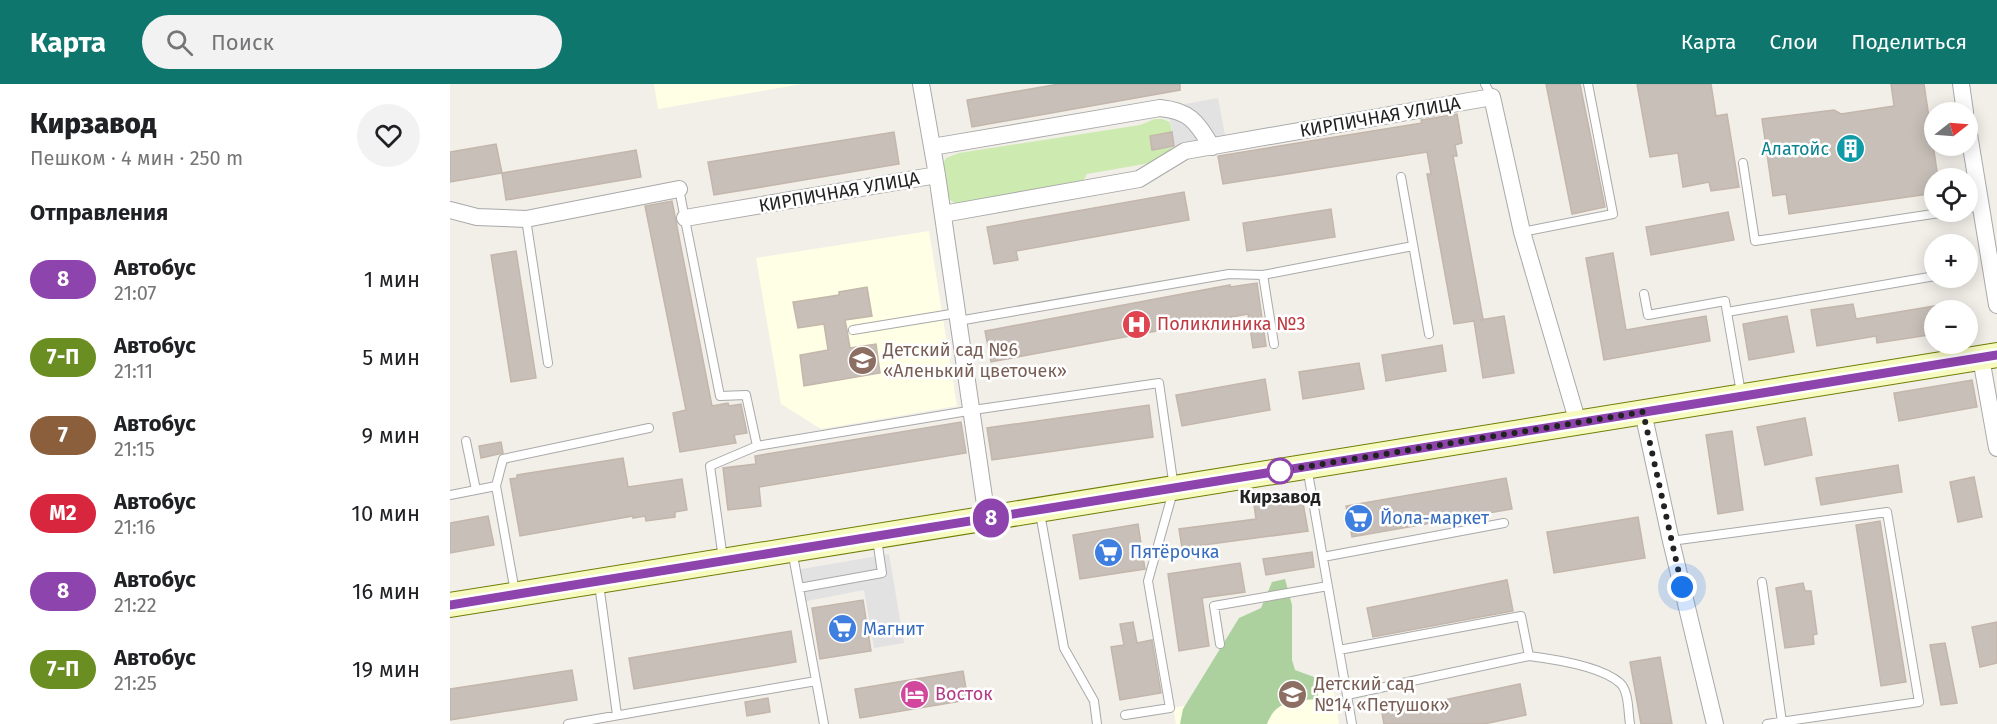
<!DOCTYPE html>
<html lang="ru">
<meta charset="utf-8">
<style>
body{margin:0;font-family:"Fira Sans",sans-serif;background:#f2f2f2;color:#202124;height:100vh;display:flex;flex-direction:column;font-size:22px;white-space:nowrap}
*{box-sizing:border-box;margin:0}
p{font-size:20px;color:#757577}
.icon{flex:none;width:33px;height:33px;fill:none;stroke:currentColor;stroke-width:2;stroke-linecap:round;stroke-linejoin:round}
.map{position:relative;flex:1;overflow:hidden}
.panel{display:flex;flex-direction:column;background:#fff;width:450px}
.panel>*{flex:none}
.badge{padding:0 12px;border-radius:20px;font-size:21px;line-height:39px}
.needle{width:39px;rotate:73deg}
.fabs{position:absolute;left:1474px;top:18px;display:grid;gap:12px}
.fabs a{display:grid;place-items:center;width:54px;height:54px;border-radius:50%;background:#fff;box-shadow:0 3px 15px #0003;font-size:30px}
.you{position:absolute;width:30px;height:30px;margin:-15px;border:4px solid #fff;border-radius:50%;background:#1a73e8;box-shadow:0 0 0 9px #1a73e833}
.map>.badge{position:absolute;translate:-50% -50%;box-shadow:0 0 0 3px #fff}
h2{padding:0 30px;font-size:22px;line-height:54px}
.round{display:grid;place-items:center;flex:none;width:63px;height:63px;border-radius:32px;background:#f2f2f2}
.head{display:flex;align-items:center;justify-content:space-between;height:102px;padding:0 30px}
h1{font-size:28px;font-weight:800;line-height:45px}
ul{padding:0;list-style:none}
li{display:flex;align-items:center;gap:18px;height:78px;padding:0 30px}
li div{flex:1}
li b{display:block;font-size:22px}
li em{font-style:normal}
li .badge{min-width:66px;font-weight:700;text-align:center}
header{display:flex;align-items:center;gap:36px;box-sizing:border-box;height:84px;padding:0 30px;background:#0f766e;color:#fff}
header strong{font-size:28px}
nav{display:flex;gap:33px;margin-inline-start:auto;font-size:21px}
.search{width:420px;height:54px;background:#f2f2f2;display:flex;align-items:center;gap:15px;box-sizing:border-box;padding:0 21px;border-radius:33px;color:#757577;font-size:22px}
main{display:flex;flex:1;min-height:0}
.map>svg:first-child{display:block}
</style>
<header>
<strong>Карта</strong>
<div class="search"><svg class="icon" aria-label="search" viewBox="0 0 24 24"><circle cx="10" cy="10" r="6"/><path d="M15 15l6 6"/></svg>Поиск</div>
<nav><a>Карта</a><a>Слои</a><a>Поделиться</a></nav>
</header>
<main>
<section class="panel">
<div class="head"><div><h1>Кирзавод</h1><p>Пешком · 4 мин · 250 m</p></div><a class="round"><svg class="icon" aria-label="heart" viewBox="0 0 24 24"><path d="M12 20l-8-8c-3-5 5-10 8-4 3-6 11-1 8 4z"/></svg></a></div>
<h2>Отправления</h2>
<ul>
<li><span class="badge" style="background:#8e44ad;color:#fff">8</span><div><b>Автобус</b><p>21:07</p></div><em>1 мин</em></li>
<li><span class="badge" style="background:#6b8e23;color:#fff">7-П</span><div><b>Автобус</b><p>21:11</p></div><em>5 мин</em></li>
<li><span class="badge" style="background:#8b5e3c;color:#fff">7</span><div><b>Автобус</b><p>21:15</p></div><em>9 мин</em></li>
<li><span class="badge" style="background:#d7263d;color:#fff">М2</span><div><b>Автобус</b><p>21:16</p></div><em>10 мин</em></li>
<li><span class="badge" style="background:#8e44ad;color:#fff">8</span><div><b>Автобус</b><p>21:22</p></div><em>16 мин</em></li>
<li><span class="badge" style="background:#6b8e23;color:#fff">7-П</span><div><b>Автобус</b><p>21:25</p></div><em>19 мин</em></li>
</ul>
</section>
<div class="map">
<svg width="1547" height="640" viewBox="0 0 1547 640">
<rect width="100%" height="100%" fill="#f2efe9"/>
<path fill="#ffffe5" d="M 204,0 L 352,0 L 208,25 Z
M 479,147 L 507,322 L 371,345 L 331,320 L 306,174 Z
M 882,596 L 889,640 L 726,640 L 723,624 Z"/>
<path fill="#cdebb0" d="M 705,35 L 712,35 L 720,38 L 722,48 L 700,52 L 702,66 L 724,63 L 706,78 L 637,90 L 631,101 L 511,123 L 497,114 L 491,83 L 496,74 L 509,69 L 690,41 Z"/>
<path fill="#add19e" d="M 835,495 L 842,521 L 842,576 L 845,586 L 864,593 L 869,615 C 846,617 826,615 817,640 L 730,640 L 733,625 L 789,534 L 811,524 L 822,498 Z"/>
<path fill="#e2e2e2" d="M 768,14 L 776,56 L 725,65 L 718,23 Z
M 439,470 L 454,559 L 424,564 L 414,506 L 352,518 L 346,486 Z"/>
<path fill="#c7bfb8" stroke="#c4b6ab" stroke-width="1.5" d="M 609,0 L 730,0 L 730,6 L 522,43 L 517,16 Z
M 1096,0 L 1130,0 L 1155,123 L 1122,130 Z
M 1187,0 L 1261,0 L 1266,32 L 1277,30 L 1289,103 L 1261,107 L 1259,98 L 1233,103 L 1228,69 L 1200,73 Z
M 1441,0 L 1474,0 L 1488,94 L 1485,94 L 1485,109 L 1339,130 L 1336,110 L 1323,112 L 1312,35 L 1384,26 L 1391,30 L 1444,22 Z
M 1007,30 L 1012,59 L 1005,61 L 1007,72 L 1003,72 L 1033,235 L 1030,236 L 1054,232 L 1064,289 L 1033,294 L 1024,237 L 1004,240 L 977,90 L 981,90 L 977,68 L 773,100 L 768,72 L 972,39 L 971,36 Z
M 444,48 L 449,80 L 264,111 L 258,78 Z
M 722,48 L 724,62 L 702,66 L 700,52 Z
M 46,60 L 52,89 L 0,98 L 0,68 Z
M 186,66 L 191,93 L 56,116 L 52,89 Z
M 734,108 L 739,136 L 566,167 L 568,176 L 544,180 L 537,143 Z
M 222,117 L 262,322 L 278,319 L 279,322 L 291,320 L 297,349 L 284,351 L 286,359 L 230,368 L 223,329 L 236,326 L 195,122 Z
M 881,125 L 885,153 L 797,167 L 793,139 Z
M 1278,128 L 1284,156 L 1201,171 L 1196,143 Z
M 66,167 L 86,294 L 61,298 L 41,171 Z
M 1163,169 L 1176,246 L 1256,232 L 1260,257 L 1154,276 L 1136,174 Z
M 807,199 L 816,262 L 803,264 L 798,230 L 541,278 L 535,247 L 780,201 L 780,203 Z
M 417,203 L 422,232 L 395,236 L 397,246 L 400,264 L 426,260 L 430,289 L 354,302 L 350,271 L 378,266 L 374,240 L 348,244 L 343,218 L 389,211 L 389,208 Z
M 1403,220 L 1406,235 L 1485,222 L 1485,250 L 1427,259 L 1426,252 L 1367,262 L 1361,226 Z
M 1337,232 L 1344,268 L 1299,276 L 1293,240 Z
M 992,261 L 996,287 L 936,297 L 932,271 Z
M 909,279 L 914,305 L 853,315 L 849,288 Z
M 815,295 L 820,326 L 732,342 L 726,311 Z
M 1522,296 L 1527,323 L 1449,337 L 1444,309 Z
M 699,321 L 703,353 L 542,376 L 537,344 Z
M 1355,334 L 1362,371 L 1315,381 L 1307,343 Z
M 511,338 L 516,369 L 309,403 L 311,422 L 278,426 L 273,384 L 306,380 L 305,372 Z
M 1282,347 L 1293,426 L 1268,430 L 1256,351 Z
M 51,358 L 53,369 L 31,374 L 29,362 Z
M 173,374 L 178,403 L 232,395 L 237,426 L 225,428 L 225,433 L 196,437 L 195,432 L 183,434 L 183,432 L 70,452 L 60,395 L 67,394 L 67,391 Z
M 1448,381 L 1452,408 L 1371,421 L 1366,394 Z
M 1524,393 L 1532,433 L 1508,438 L 1500,398 Z
M 1056,394 L 1062,425 L 902,453 L 896,422 Z
M 852,413 L 858,447 L 732,464 L 729,445 L 806,435 L 804,421 Z
M 38,432 L 44,461 L 0,469 L 0,439 Z
M 1188,433 L 1195,474 L 1104,489 L 1097,448 Z
M 1430,437 L 1456,598 L 1431,602 L 1406,441 Z
M 688,440 L 695,485 L 630,495 L 623,451 Z
M 862,468 L 864,483 L 816,491 L 813,475 Z
M 790,479 L 795,508 L 752,514 L 759,562 L 729,567 L 718,490 Z
M 1057,496 L 1063,527 L 923,553 L 917,524 Z
M 1353,499 L 1355,507 L 1361,507 L 1367,550 L 1363,551 L 1364,560 L 1335,564 L 1326,504 Z
M 413,516 L 421,567 L 370,575 L 362,524 Z
M 683,538 L 687,559 L 702,556 L 711,609 L 670,616 L 661,563 L 674,561 L 670,540 Z
M 1547,538 L 1547,579 L 1530,583 L 1522,543 Z
M 341,547 L 346,578 L 184,605 L 179,574 Z
M 1495,559 L 1507,619 L 1491,621 L 1480,561 Z
M 1210,573 L 1222,640 L 1191,640 L 1180,578 Z
M 122,586 L 127,616 L 0,636 L 0,605 Z
M 513,587 L 518,616 L 410,634 L 405,605 Z
M 1070,600 L 1076,631 L 1034,640 L 934,640 L 932,629 Z
M 318,614 L 320,628 L 297,632 L 295,618 Z"/>
<g fill="none" stroke-linecap="round" stroke-linejoin="round">
<defs>
<path id="lane" d="M 1035,0 L 1042,13
M 1293,79 L 1305,157 L 1496,128
M 951,93 L 979,250
M 229,105 L 270,312 L 296,311 L 307,362 L 260,382 L 273,475
M 1518,124 L 1531,122
M 76,135 L 98,279
M 1072,148 L 1163,130 L 1138,0
M 813,191 L 824,260
M 1194,210 L 1198,231 L 1275,217 L 1291,309
M 1277,228 L 1485,192
M 508,237 L 779,190 L 813,191 L 963,162
M 403,246 L 507,229
M 16,357 L 26,406
M 307,362 L 530,325 L 709,299 L 724,404 L 698,497 L 720,624 L 675,631
M 857,383 L 902,640
M 0,411 L 46,402
M 590,429 L 614,564 L 644,617 L 647,640
M 1221,457 L 1437,428 L 1469,618 L 1317,640
M 342,466 L 374,640
M 873,473 L 1054,439
M 1312,498 L 1332,638
M 149,500 L 167,631
M 349,504 L 432,489 L 427,455
M 65,508 L 46,402 L 53,375 L 199,344
M 770,560 L 764,522 L 878,502
M 889,566 L 1071,532 L 1079,572
M 897,611 L 1079,572 C 1103,575 1151,582 1170,599 C 1179,607 1178,628 1180,640
M 118,640 L 366,597"/>
<path id="street" d="M 471,0 L 487,91 L 537,434
M 1511,0 L 1515,28
M 1518,44 L 1547,221
M 482,63 L 710,24 C 741,27 747,39 762,63
M 0,126 L 27,133 L 76,135 L 229,105
M 493,130 L 689,95 L 735,67 L 1042,13 L 1072,148 L 1128,339
M 235,134 L 487,91
M 1531,274 L 1547,364
M 1193,328 L 1221,457 L 1265,640"/>
<path id="secondary" d="M 0,521 L 1547,271"/>
</defs>
<use href="#lane" stroke="#a9a9a9" stroke-width="10"/>
<use href="#street" stroke="#a9a9a9" stroke-width="18"/>
<use href="#secondary" stroke="#707d05" stroke-width="26"/>
<use href="#lane" stroke="#fff" stroke-width="8"/>
<use href="#street" stroke="#fff" stroke-width="16"/>
<use href="#secondary" stroke="#f7fabf" stroke-width="24"/>
</g>
<g fill="none" stroke-linecap="round" stroke-linejoin="round">
<defs>
<path id="line" d="M 0,521 L 1547,271"/>
</defs>
<use href="#line" stroke="#fff" stroke-width="14"/>
<use href="#line" stroke="#8e44ad" stroke-width="9"/>
<path stroke="#222" stroke-width="6" stroke-dasharray="0 10.8" d="M 830,387 L 1193,328 L 1232,503"/>
</g>
<defs>
<symbol id="building-disc" viewBox="-11 -11 22 22"><circle r="9.5" fill="#0f9aa8" stroke="#fff"/><path d="M-4-6H4V6H1V3H-1V6H-4ZM-2.5-4.3h1.7v1.8h-1.7ZM.8-4.3h1.7v1.8H.8ZM-2.5-1h1.7V.8h-1.7ZM.8-1h1.7V.8H.8Z" fill="#fff"/></symbol>
<symbol id="hospital-disc" viewBox="-11 -11 22 22"><circle r="9.5" fill="#e0444e" stroke="#fff"/><path d="M-5-5h3v3.5h4V-5h3V5h-3V1.5h-4V5h-3Z" fill="#fff"/></symbol>
<symbol id="school-disc" viewBox="-11 -11 22 22"><circle r="9.5" fill="#8d6e63" stroke="#fff"/><path d="M0-5L7-2L0 1L-7-2ZM-4 1L0 2.5L4 1V4Q0 6-4 4Z" fill="#fff"/></symbol>
<symbol id="supermarket-disc" viewBox="-11 -11 22 22"><circle r="9.5" fill="#3f7fe0" stroke="#fff"/><path d="M-6-5.5h2.5l.6 2H6L4.5 2H-2.5L-4.4-4H-6ZM-1.5 3.2a1.3 1.3 0 1 0 .1 0ZM3 3.2a1.3 1.3 0 1 0 .1 0Z" fill="#fff"/></symbol>
<symbol id="hotel-disc" viewBox="-11 -11 22 22"><circle r="9.5" fill="#d1479c" stroke="#fff"/><path d="M-6-4.5h1.5V1H6V5H4.5V3h-9V5H-6ZM-4 0a1.8 1.8 0 1 1 3.6 0ZM.5 0V-2.5h3Q6-2.5 6 0Z" fill="#fff"/></symbol>
</defs>
<g fill-rule="evenodd">
<use href="#building-disc" x="1384" y="48" width="33" height="33"/>
<use href="#hospital-disc" x="670" y="224" width="33" height="33"/>
<use href="#school-disc" x="396" y="260" width="33" height="33"/>
<use href="#supermarket-disc" x="892" y="418" width="33" height="33"/>
<use href="#supermarket-disc" x="642" y="452" width="33" height="33"/>
<use href="#supermarket-disc" x="376" y="528" width="33" height="33"/>
<use href="#hotel-disc" x="448" y="594" width="33" height="33"/>
<use href="#school-disc" x="826" y="594" width="33" height="33"/>
</g>
<circle fill="#fff" stroke="#8e44ad" stroke-width="3" cx="830" cy="387" r="12"/>
<g text-anchor="middle" dominant-baseline="central" stroke-width="5" stroke-linejoin="round" paint-order="stroke">
<g font-size="18" fill="#222" stroke="#fff">
<text transform="translate(930 33) rotate(-10)">КИРПИЧНАЯ УЛИЦА</text>
<text transform="translate(389 108) rotate(-10)">КИРПИЧНАЯ УЛИЦА</text>
</g>
<g font-size="18" fill="#0d838f" stroke="#fff" text-anchor="end">
<text x="1379" y="65">Алатойс</text>
</g>
<g font-size="18" fill="#be3a42" stroke="#fff" text-anchor="start">
<text x="707" y="240">Поликлиника №3</text>
</g>
<g font-size="18" fill="#785e54" stroke="#fff" text-anchor="start">
<text x="433" y="266">Детский сад №6<tspan x="433" dy="21">«Аленький цветочек»</tspan></text>
<text x="864" y="600">Детский сад<tspan x="864" dy="21">№14 «Петушок»</tspan></text>
</g>
<g font-size="18" font-weight="bold" fill="#222" stroke="#fff">
<text x="830" y="413">Кирзавод</text>
</g>
<g font-size="18" fill="#366cbe" stroke="#fff" text-anchor="start">
<text x="930" y="434">Йола-маркет</text>
<text x="680" y="468">Пятёрочка</text>
<text x="413" y="545">Магнит</text>
</g>
<g font-size="18" fill="#b23c85" stroke="#fff" text-anchor="start">
<text x="485" y="610">Восток</text>
</g>
</g>
</svg>
<div class="fabs">
<a><svg class="needle" viewBox="-14 -14 28 28"><path d="M0-13l5 13h-10z" fill="#e53935"/><path d="M0 13l5-13h-10z" fill="#757577"/></svg></a>
<a><svg class="icon" aria-label="locate" viewBox="0 0 24 24"><circle cx="12" cy="12" r="6"/><path d="M12 2v4M12 18v4M2 12h4M18 12h4"/></svg></a>
<a>+</a>
<a>−</a>
</div>
<div class="you" style="left:1232px;top:503px"></div>
<b class="badge" style="left:541px;top:434px;background:#8e44ad;color:#fff">8</b>
</div>
</main>
